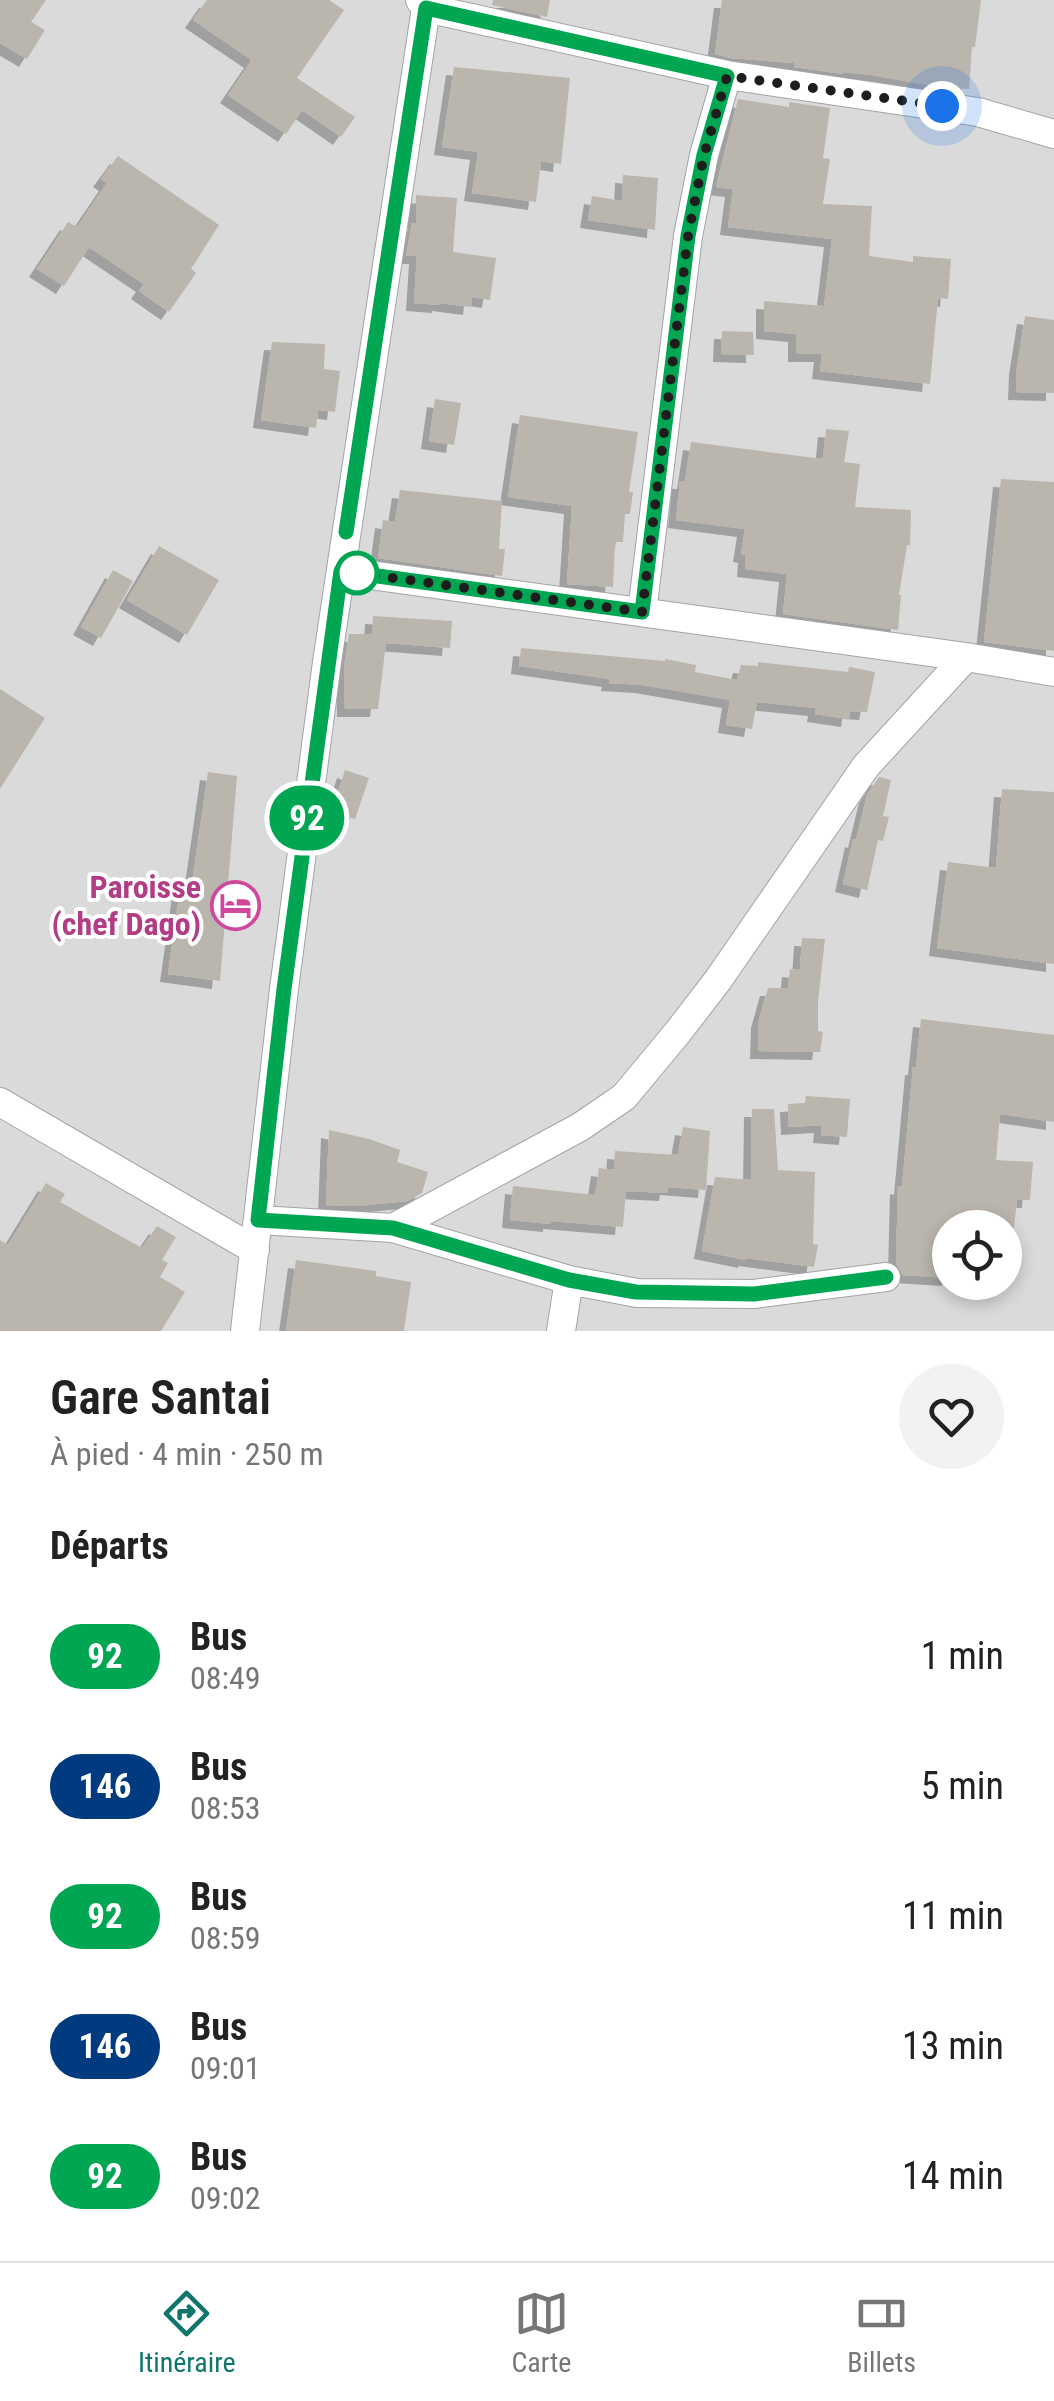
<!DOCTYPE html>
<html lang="fr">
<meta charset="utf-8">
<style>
body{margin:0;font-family:"Roboto Condensed",sans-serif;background:#f2f2f2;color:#222;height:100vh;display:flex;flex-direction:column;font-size:38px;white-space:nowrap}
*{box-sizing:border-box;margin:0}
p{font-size:32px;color:#767676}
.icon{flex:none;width:55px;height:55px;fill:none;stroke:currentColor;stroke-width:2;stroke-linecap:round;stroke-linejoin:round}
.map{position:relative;height:1331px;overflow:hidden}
.details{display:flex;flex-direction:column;background:#fff;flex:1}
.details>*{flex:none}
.badge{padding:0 20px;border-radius:32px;font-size:35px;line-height:65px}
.fabs{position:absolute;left:932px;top:1210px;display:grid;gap:20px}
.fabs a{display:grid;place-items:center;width:90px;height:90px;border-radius:50%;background:#fff;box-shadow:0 5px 15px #0003;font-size:50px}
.you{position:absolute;width:50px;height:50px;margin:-25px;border:8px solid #fff;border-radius:50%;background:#1a73e8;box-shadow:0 0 0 15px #1a73e833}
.map>.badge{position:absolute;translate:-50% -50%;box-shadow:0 0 0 5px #fff}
h2{padding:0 50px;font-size:38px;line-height:90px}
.round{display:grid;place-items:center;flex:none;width:105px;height:105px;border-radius:52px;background:#f2f2f2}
.overview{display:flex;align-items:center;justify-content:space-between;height:170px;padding:0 50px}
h1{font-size:48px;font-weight:600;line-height:75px}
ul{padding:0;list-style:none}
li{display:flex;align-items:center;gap:30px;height:130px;padding:0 50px}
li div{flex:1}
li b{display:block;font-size:38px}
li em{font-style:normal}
li .badge{min-width:110px;font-weight:700;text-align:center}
.menu{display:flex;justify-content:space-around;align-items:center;height:140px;border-top:2px solid #e0e0e0;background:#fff;font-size:28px;color:#767676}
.menu a{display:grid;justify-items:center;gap:5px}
.menu .active{color:#0f766e}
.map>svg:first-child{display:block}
</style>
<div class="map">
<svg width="1054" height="1331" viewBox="0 0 1054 1331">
<defs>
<filter id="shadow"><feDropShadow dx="-8" dy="8" stdDeviation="0" flood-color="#0004"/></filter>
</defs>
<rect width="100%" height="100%" fill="#eeece3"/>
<path fill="#dbdada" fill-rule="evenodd" d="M 0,0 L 1054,0 L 1054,1331 L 0,1331 ZM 950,1228 L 1005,1228 L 1005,1282 L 950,1282 Z"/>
<path fill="#bab5ad" filter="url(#shadow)" d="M 0,0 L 46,0 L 31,22 L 45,30 L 27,59 L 0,43 Z
M 207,0 L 329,0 L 344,10 L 297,78 L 355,117 L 341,137 L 302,110 L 286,134 L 228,95 L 252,60 L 193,20 Z
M 493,0 L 550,0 L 547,17 L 492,5 Z
M 722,0 L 981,0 L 975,47 L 972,47 L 969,89 L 933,86 L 872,75 L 843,72 L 843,74 L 794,67 L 795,63 L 731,58 L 715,54 Z
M 454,67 L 570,78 L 561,164 L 541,161 L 536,202 L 472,193 L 478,152 L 442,147 Z
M 738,99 L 789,107 L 789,102 L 830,108 L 823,158 L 830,159 L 823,204 L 872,206 L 869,256 L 913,262 L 913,256 L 951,259 L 948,299 L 938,298 L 930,384 L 820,371 L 822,354 L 796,354 L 796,334 L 764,331 L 764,301 L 824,306 L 832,239 L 728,227 L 733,189 L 716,187 Z
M 118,156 L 219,225 L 191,269 L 196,273 L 169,312 L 139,291 L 144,284 L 89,247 L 64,286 L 37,269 L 68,222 L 77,227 L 107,183 L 101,179 Z
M 623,175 L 658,178 L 655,230 L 588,220 L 592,196 L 622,201 Z
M 416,195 L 457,198 L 453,252 L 496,258 L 490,300 L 472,297 L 471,307 L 440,303 L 440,305 L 414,303 L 417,256 L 406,256 L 412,223 L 416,223 Z
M 1025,316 L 1054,320 L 1054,393 L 1016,392 L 1017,367 Z
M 722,331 L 753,332 L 754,355 L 721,354 Z
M 272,342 L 325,344 L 324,369 L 340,371 L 335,412 L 318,410 L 316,428 L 261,420 Z
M 435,399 L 461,403 L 454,445 L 429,441 Z
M 520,415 L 638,432 L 629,492 L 633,492 L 630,514 L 625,514 L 623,542 L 615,542 L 613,587 L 567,584 L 572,506 L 508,497 Z
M 826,429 L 849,431 L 844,462 L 860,464 L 855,507 L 911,510 L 910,545 L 907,545 L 899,595 L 901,595 L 898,630 L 783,614 L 787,574 L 745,569 L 746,555 L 741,554 L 745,529 L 676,520 L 680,481 L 685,481 L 691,442 L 823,459 Z
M 1001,479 L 1054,482 L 1054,651 L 984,642 Z
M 400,490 L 502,501 L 499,549 L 505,549 L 502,576 L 378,558 L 383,520 L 395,522 Z
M 159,546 L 219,580 L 187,635 L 127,600 Z
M 113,570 L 133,581 L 101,638 L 81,627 Z
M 373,616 L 452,621 L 450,648 L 386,643 L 378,709 L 345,709 L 344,667 L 349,634 L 372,634 Z
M 521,648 L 665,661 L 665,659 L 696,665 L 695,672 L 737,680 L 741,665 L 758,666 L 758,662 L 848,672 L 849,667 L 875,672 L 867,712 L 850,711 L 849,719 L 815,714 L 816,708 L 757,702 L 752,729 L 726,725 L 730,700 L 643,685 L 609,683 L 610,679 L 519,666 Z
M 0,689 L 45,718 L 0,789 Z
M 345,770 L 369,778 L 355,819 L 332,811 Z
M 208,772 L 237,776 L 220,981 L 168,974 L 180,889 L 191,890 Z
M 879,777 L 891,780 L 883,816 L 889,817 L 883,841 L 878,840 L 867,890 L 843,884 L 853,839 L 856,840 L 867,795 Z
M 1002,789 L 1054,792 L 1054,964 L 937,948 L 948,862 L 996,868 Z
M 802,938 L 825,939 L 818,1001 L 818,1031 L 823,1032 L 820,1052 L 758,1051 L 759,1020 L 768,988 L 788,988 L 790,969 L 800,970 Z
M 921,1019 L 1054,1035 L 1054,1122 L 1000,1114 L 996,1160 L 1033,1162 L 1030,1200 L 1017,1200 L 1014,1228 L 950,1228 L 950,1278 L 903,1275 L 896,1263 L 898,1186 L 902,1187 L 913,1067 L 916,1067 Z
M 806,1096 L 850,1099 L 847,1137 L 821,1135 L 822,1125 L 789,1127 L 788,1104 L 805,1103 Z
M 752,1109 L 774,1109 L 778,1170 L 815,1172 L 813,1244 L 818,1245 L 814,1267 L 746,1258 L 746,1260 L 702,1251 L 715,1177 L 751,1180 Z
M 683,1127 L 710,1131 L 706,1190 L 668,1187 L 667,1193 L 626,1191 L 623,1227 L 551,1221 L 551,1224 L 510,1220 L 513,1186 L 595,1195 L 599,1168 L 614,1170 L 615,1151 L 678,1155 Z
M 329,1130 L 369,1139 L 400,1150 L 397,1162 L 428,1172 L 422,1193 L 407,1201 L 357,1206 L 326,1205 Z
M 46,1183 L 65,1194 L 60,1202 L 142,1248 L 157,1226 L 176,1237 L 162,1260 L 168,1263 L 160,1277 L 185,1292 L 161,1331 L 0,1331 L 0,1240 L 8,1245 Z
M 296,1260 L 376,1271 L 376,1276 L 411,1282 L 404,1331 L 286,1331 Z"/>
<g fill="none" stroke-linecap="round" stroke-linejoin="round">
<defs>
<path id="minor" d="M 426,8 L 727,75 L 978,112 L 1054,134
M 341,571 L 966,657 L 1054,672
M 642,612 L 688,236 L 704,155 L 727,75
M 0,1102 L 255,1250
M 259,1220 L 393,1228 L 569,1280 L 637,1293 L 754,1294 L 886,1277
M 393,1228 L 580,1127 L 624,1097 L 678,1032 L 718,980 L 866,766 L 966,657
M 245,1331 L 284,989 L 327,662 L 426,8 L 420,0
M 561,1331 L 569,1280"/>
</defs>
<use href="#minor" stroke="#a4a4a4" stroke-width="30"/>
<use href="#minor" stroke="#fff" stroke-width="28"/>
</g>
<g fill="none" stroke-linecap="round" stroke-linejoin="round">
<defs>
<path id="line" d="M 346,532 L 426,8 L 727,76 L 704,155 L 688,236 L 642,612 L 341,571 L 284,989 L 258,1220 L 393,1228 L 569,1280 L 636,1292 L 754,1294 L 886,1277"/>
</defs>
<use href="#line" stroke="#fff" stroke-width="22"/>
<use href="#line" stroke="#00a651" stroke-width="15"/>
<path stroke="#1d1d1d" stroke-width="10" stroke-dasharray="0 18" d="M 357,573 L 642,612 L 688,236 L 704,155 L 727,76 L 942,106"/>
</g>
<defs>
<symbol id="hotel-ring" viewBox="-11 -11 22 22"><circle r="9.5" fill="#fff" stroke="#d1479c" stroke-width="1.5"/><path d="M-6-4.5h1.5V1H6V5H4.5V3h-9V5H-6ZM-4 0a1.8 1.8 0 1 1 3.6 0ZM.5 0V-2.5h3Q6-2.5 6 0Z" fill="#d1479c"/></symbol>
</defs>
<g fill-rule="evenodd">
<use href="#hotel-ring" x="208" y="878" width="55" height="55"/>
</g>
<circle fill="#fff" stroke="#00a651" stroke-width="5" cx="357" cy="573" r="20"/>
<g text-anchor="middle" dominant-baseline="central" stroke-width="8" stroke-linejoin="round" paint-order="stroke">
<g font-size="32" font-weight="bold" fill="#b23c85" stroke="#fff" text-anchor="end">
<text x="201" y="887">Paroisse<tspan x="201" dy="37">(chef Dago)</tspan></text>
</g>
</g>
</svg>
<div class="fabs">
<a><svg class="icon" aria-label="locate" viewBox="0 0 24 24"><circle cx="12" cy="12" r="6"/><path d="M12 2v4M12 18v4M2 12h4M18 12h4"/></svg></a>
</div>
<div class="you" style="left:942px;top:106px"></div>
<b class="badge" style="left:307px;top:818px;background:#00a651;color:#fff">92</b>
</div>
<section class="details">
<div class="overview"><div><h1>Gare Santai</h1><p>À pied · 4 min · 250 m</p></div><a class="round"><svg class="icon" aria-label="heart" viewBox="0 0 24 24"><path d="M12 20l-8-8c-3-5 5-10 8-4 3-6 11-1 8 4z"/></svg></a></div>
<h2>Départs</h2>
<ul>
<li><span class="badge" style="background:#00a651;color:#fff">92</span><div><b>Bus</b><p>08:49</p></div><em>1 min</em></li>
<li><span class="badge" style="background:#003b80;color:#fff">146</span><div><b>Bus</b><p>08:53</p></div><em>5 min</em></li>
<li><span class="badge" style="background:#00a651;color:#fff">92</span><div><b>Bus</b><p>08:59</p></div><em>11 min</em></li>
<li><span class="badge" style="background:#003b80;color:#fff">146</span><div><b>Bus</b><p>09:01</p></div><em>13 min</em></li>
<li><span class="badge" style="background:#00a651;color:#fff">92</span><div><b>Bus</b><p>09:02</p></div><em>14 min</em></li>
</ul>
</section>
<nav class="menu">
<a class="active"><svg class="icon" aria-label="directions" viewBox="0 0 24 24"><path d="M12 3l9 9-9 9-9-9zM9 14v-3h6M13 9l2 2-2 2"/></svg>Itinéraire</a>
<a><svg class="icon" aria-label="map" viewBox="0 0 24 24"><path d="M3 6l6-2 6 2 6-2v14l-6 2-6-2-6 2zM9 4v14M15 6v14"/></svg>Carte</a>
<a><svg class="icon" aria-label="tickets" viewBox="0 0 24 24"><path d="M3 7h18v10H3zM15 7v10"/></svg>Billets</a>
</nav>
